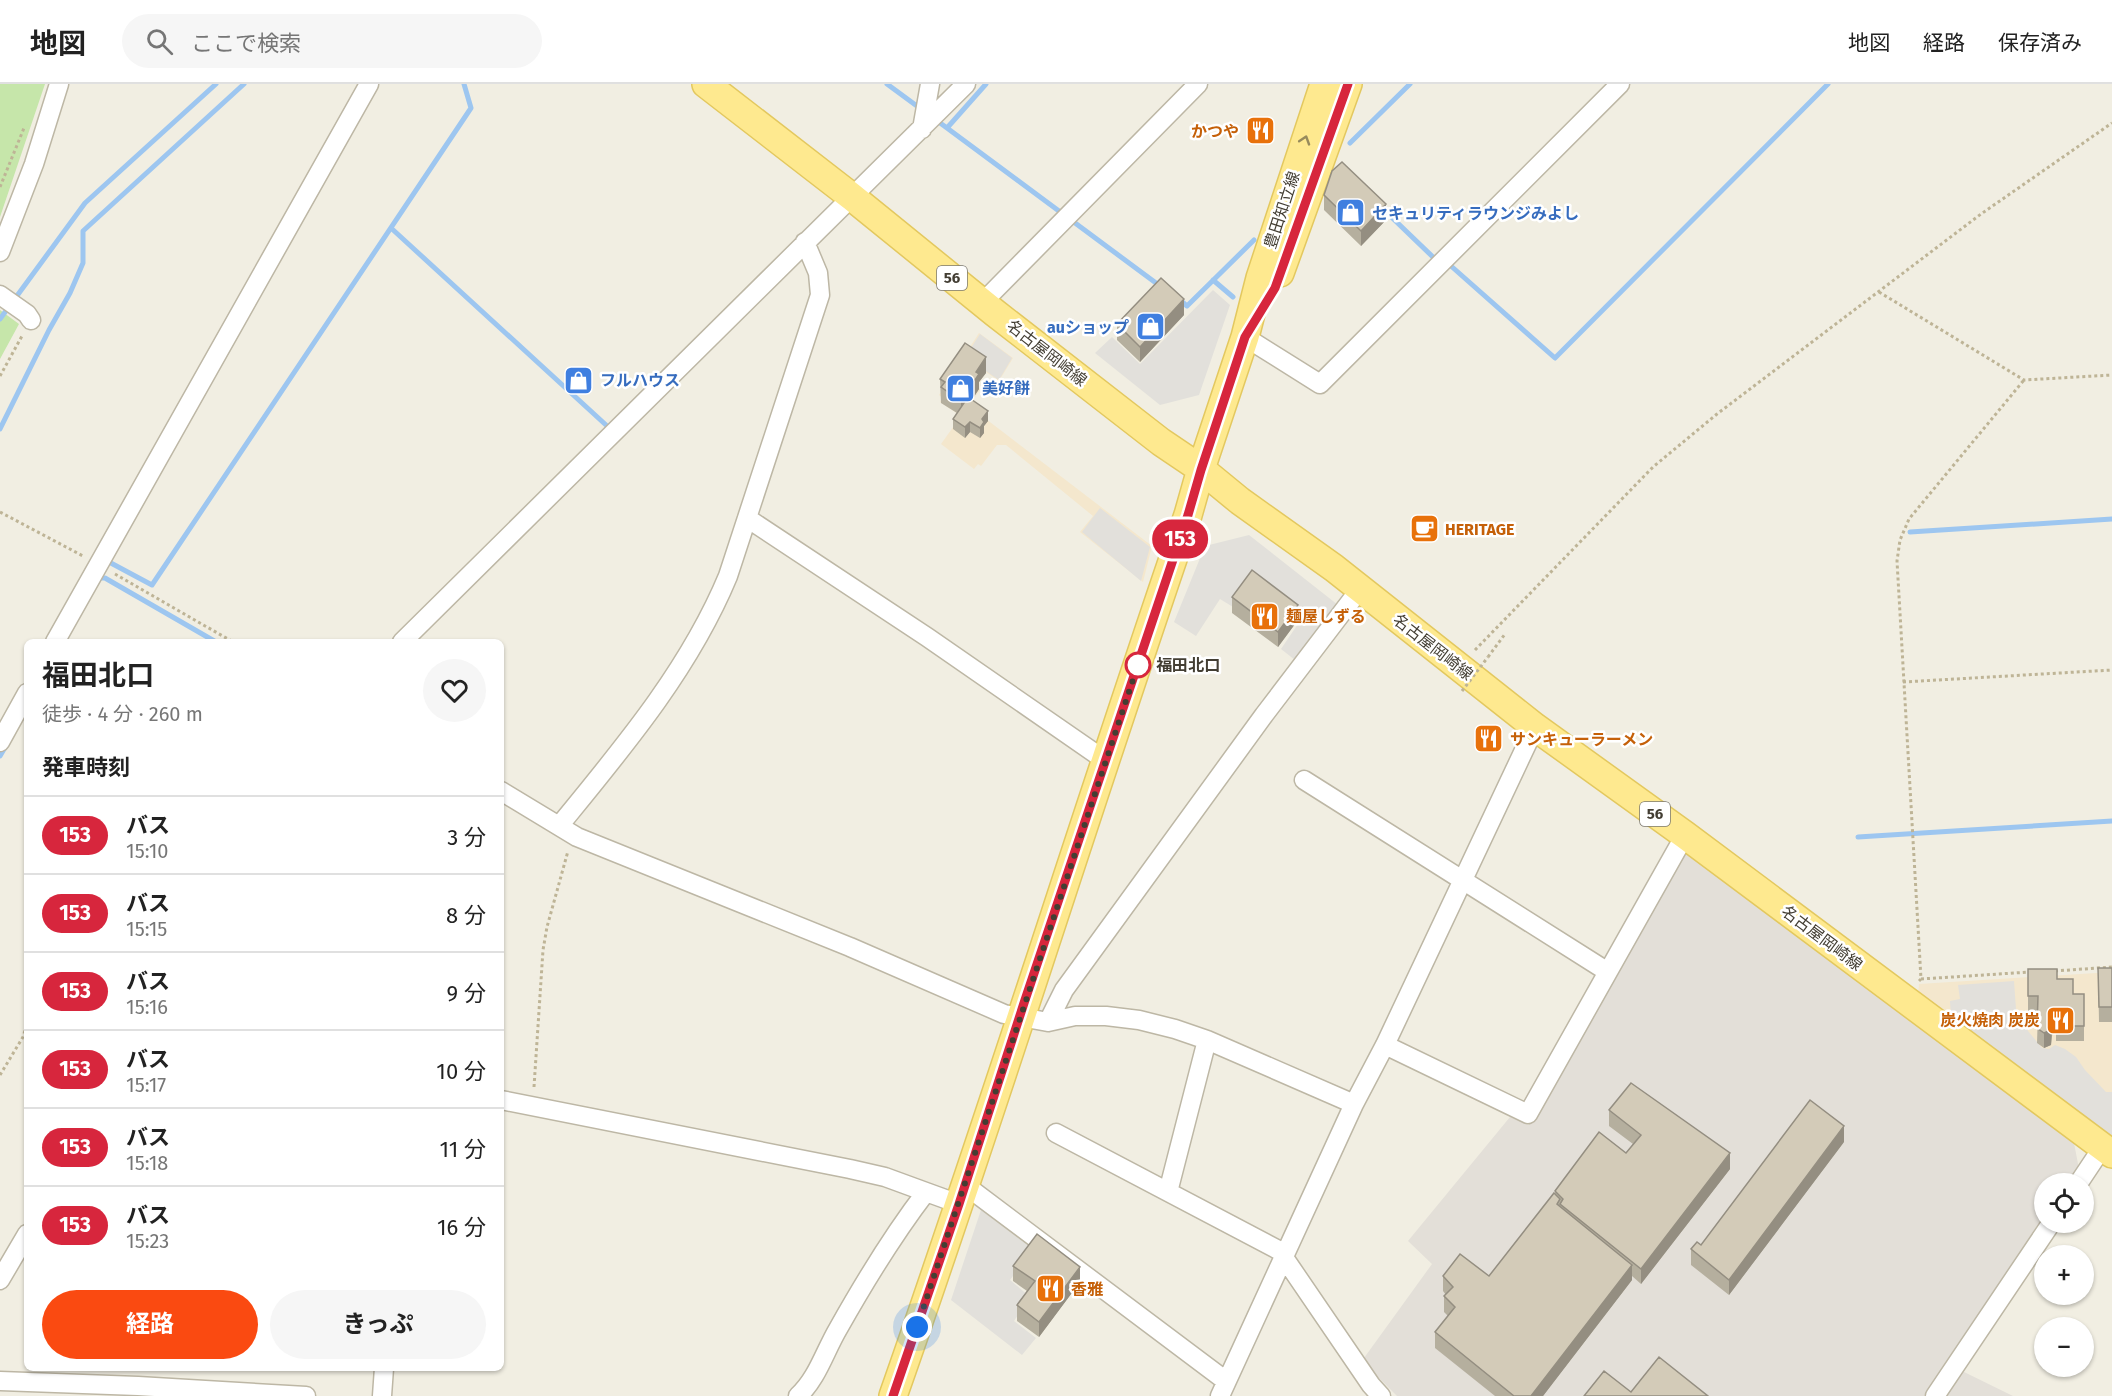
<!DOCTYPE html>
<html lang="ja">
<meta charset="utf-8">
<style>
body{margin:0;font-family:"Fira Sans","Noto Sans JP",sans-serif;background:#f6f6f6;color:#222;height:100vh;display:flex;flex-direction:column;font-size:22px;white-space:nowrap}
*{box-sizing:border-box;margin:0}
p{font-size:20px;color:#767676}
.icon{flex:none;width:33px;height:33px;fill:none;stroke:currentColor;stroke-width:2;stroke-linecap:round;stroke-linejoin:round}
.map{position:relative;flex:1;overflow:hidden}
.panel{position:absolute;left:24px;top:555px;width:480px;height:732px;display:flex;flex-direction:column;background:#fff;border-radius:9px;box-shadow:0 2px 4px #0004}
.panel>*{flex:none}
.badge{padding:0 12px;border-radius:20px;font-size:21px;line-height:39px}
.fabs{position:absolute;left:2034px;top:1089px;display:grid;gap:12px}
.fabs a{display:grid;place-items:center;width:60px;height:60px;border-radius:50%;background:#fff;box-shadow:0 2px 4px #0004;font-size:30px}
.you{position:absolute;width:30px;height:30px;margin:-15px;border:4px solid #fff;border-radius:50%;background:#1a73e8;box-shadow:0 0 0 9px #1a73e833}
.map>.badge{position:absolute;translate:-50% -50%;box-shadow:0 0 0 3px #fff}
h2{padding:0 18px;font-size:22px;line-height:54px}
.round{display:grid;place-items:center;flex:none;width:63px;height:63px;border-radius:32px;background:#f6f6f6}
.head{display:flex;align-items:center;justify-content:space-between;height:102px;padding:0 18px}
h1{font-size:28px;font-weight:700;line-height:45px}
.primary-button{display:flex;gap:12px;margin-top:auto;padding:12px 18px}
.primary-button a{flex:1;height:69px;border-radius:36px;background:#fa4a11;color:#fff;font-size:24px;font-weight:700;line-height:69px;text-align:center}
.primary-button a+a{background:#f6f6f6;color:#222}
ul{padding:0;list-style:none}
li{display:flex;align-items:center;gap:18px;height:78px;padding:0 18px;border-top:2px solid #e0e0e0}
li div{flex:1}
li b{display:block;font-size:22px}
li em{font-style:normal}
li .badge{min-width:66px;font-weight:700;text-align:center}
header{display:flex;align-items:center;gap:36px;box-sizing:border-box;height:84px;padding:0 30px;background:#fff;border-bottom:2px solid #e0e0e0}
header strong{font-size:28px}
nav{display:flex;gap:33px;margin-inline-start:auto;font-size:21px}
.search{width:420px;height:54px;background:#f6f6f6;display:flex;align-items:center;gap:15px;box-sizing:border-box;padding:0 21px;border-radius:33px;color:#767676;font-size:22px}
.map>svg:first-child{display:block}
</style>
<header>
<strong>地図</strong>
<div class="search"><svg class="icon" aria-label="search" viewBox="0 0 24 24"><circle cx="10" cy="10" r="6"/><path d="M15 15l6 6"/></svg>ここで検索</div>
<nav><a>地図</a><a>経路</a><a>保存済み</a></nav>
</header>
<div class="map">
<svg width="2112" height="1312" viewBox="0 0 2112 1312">
<rect width="100%" height="100%" fill="#f1eee2"/>
<path fill="#f4e7cd" d="M 979,249 L 1013,274 L 999,297 L 986,288 L 977,302 L 980,306 L 969,322 L 1152,462 L 1143,498 L 1080,448 L 1093,432 L 1006,361 L 997,361 L 981,382 L 978,380 L 974,385 L 941,360 L 961,332 L 940,318 L 943,314 L 939,311 Z
M 2112,888 L 2112,1056 L 1918,911 L 1919,900 Z"/>
<path fill="#e3dfd8" d="M 1686,763 L 1791,845 L 2074,1059 L 2079,1085 L 2070,1099 L 2044,1100 L 2044,1136 L 1924,1312 L 1397,1312 L 1370,1285 L 1364,1274 L 1432,1180 L 1408,1157 L 1510,1033 L 1529,1041 Z
M 1960,1286 L 2013,1312 L 1942,1312 Z"/>
<path fill="#c6e6aa" d="M 0,0 L 45,0 L 0,133 Z
M 0,226 L 19,240 L 0,275 Z"/>
<path fill="#e2e0db" d="M 1213,206 L 1230,221 L 1199,311 L 1160,321 L 1095,269 L 1112,253 L 1140,280 Z
M 980,250 L 1012,274 L 999,296 L 965,273 Z
M 1100,424 L 1150,463 L 1141,497 L 1082,448 Z
M 1249,451 L 1338,521 L 1295,576 L 1281,565 L 1302,534 L 1252,495 L 1233,523 L 1220,515 L 1196,552 L 1174,538 L 1205,462 Z
M 2014,897 L 2016,925 L 2028,947 L 2042,964 L 2049,965 L 2055,961 L 2065,965 L 2076,973 L 2085,986 L 2106,1008 L 2112,1008 L 2112,1051 L 2110,1053 L 1951,933 L 1950,917 L 1960,915 L 1958,901 Z
M 981,1126 L 1033,1165 L 1010,1196 L 1030,1213 L 1014,1237 L 1036,1254 L 1022,1271 L 951,1216 Z"/>
<g fill="none" stroke-linecap="round" stroke-linejoin="round">
<path stroke="#9dc6f0" stroke-width="5" d="M 887,0 L 921,25
M 936,36 L 947,44 L 986,0
M 947,44 L 1160,202
M 1350,59 L 1410,0
M 1381,123 L 1434,174
M 391,144 L 606,341
M 1451,182 L 1555,274 L 1828,0
M 1213,196 L 1233,213
M 1180,216 L 1187,222 L 1254,156
M 0,235 L 85,119 L 216,0
M 0,345 L 49,246 L 70,209 L 83,179 L 83,147 L 244,0
M 1910,448 L 2112,435
M 109,478 L 152,501 L 471,24 L 464,0
M 97,496 L 99,494 L 105,494 L 216,558
M 0,672 L 7,660
M 1858,753 L 2112,737"/>
<defs>
<path id="minor" d="M 922,45 L 930,0
M 0,168 L 34,80 L 59,0
M 0,211 L 27,230 L 31,236
M 982,219 L 1198,0
M 1245,253 L 1320,300 L 1620,0
M 747,434 L 927,553 L 1106,677
M 55,558 L 369,0
M 402,558 L 966,0
M 0,658 L 27,609
M 1304,696 L 1608,888
M 501,707 L 577,753 L 850,863 L 1004,930 L 1048,938 L 1075,932 L 1106,932 L 1139,936 L 1175,945 L 1207,956 L 1354,1020
M 559,742 C 622,665 689,586 728,492 L 820,211 L 818,189 L 805,158
M 1048,938 L 1064,906 L 1264,631 L 1360,505
M 1385,961 L 1528,1030 L 1685,751
M 501,1016 L 850,1085 L 885,1093 L 926,1108
M 1056,1049 L 1284,1169
M 2078,1100 L 2102,1064
M 965,1101 L 1226,1297
M 1168,1108 L 1207,956
M 1283,1172 L 1371,1301 L 1381,1312
M 0,1196 L 27,1150
M 0,1297 L 138,1302 L 306,1312
M 382,1312 L 384,1284
M 798,1312 C 817,1295 825,1267 838,1245 C 865,1197 893,1151 926,1108 L 959,1120
M 1220,1312 L 1354,1020 L 1385,961 L 1535,643
M 1935,1312 L 2052,1138"/>
<path id="primary" d="M 706,0 L 852,113 L 995,229 L 1161,358 L 1201,385 L 1240,417 L 1334,484 L 1535,643 L 1685,751 L 2112,1070
M 1280,189 L 1348,0
M 893,1312 C 996,1020 1087,724 1188,431 L 1201,385 L 1245,253 L 1260,194 L 1324,0"/>
</defs>
<use href="#minor" stroke="#bdb7a5" stroke-width="21"/>
<use href="#primary" stroke="#e3c85f" stroke-width="30"/>
<path stroke="#beb496" stroke-width="3" stroke-dasharray="3 3" stroke-linecap="butt" d="M 0,103 L 24,44
M 1879,208 L 2024,296 L 2112,291
M 0,292 L 22,252
M 0,428 L 83,472
M 115,490 L 233,558
M 1475,566 L 1653,383 L 1717,330 L 1981,130 L 2112,39
M 1488,573 L 1505,550
M 1903,598 L 2112,586
M 2055,887 L 2112,883
M 1921,895 L 2030,888
M 1919,897 L 1921,895 L 1897,477 L 1900,456 L 1909,435 L 2024,296
M 0,991 L 23,953 L 27,940
M 534,1003 L 543,866 L 547,843 L 568,767"/>
<use href="#minor" stroke="#fff" stroke-width="18"/>
<use href="#primary" stroke="#fee98f" stroke-width="27"/>
<path stroke="#beb496" stroke-width="3" stroke-dasharray="3 3" stroke-linecap="butt" d="M 1462,607 L 1488,573"/>
</g>
<path fill="#b5af9e" d="M 1324,111 L 1386,136 L 1361,162 L 1324,126 Z
M 1184,231 L 1140,278 L 1117,256 L 1117,240 Z
M 986,289 L 979,298 L 979,305 L 972,316 L 988,337 L 984,342 L 984,349 L 980,354 L 970,348 L 965,354 L 953,345 L 953,335 L 957,329 L 941,319 L 940,295 Z
M 1232,513 L 1298,536 L 1278,563 L 1232,529 Z
M 2098,884 L 2112,884 L 2112,938 L 2099,938 Z
M 2028,885 L 2057,895 L 2073,910 L 2084,910 L 2084,957 L 2056,957 L 2056,944 L 2053,944 L 2051,961 L 2044,964 L 2037,959 L 2038,927 L 2028,927 Z
M 1609,1026 L 1730,1085 L 1641,1200 L 1632,1192 L 1632,1196 L 1543,1312 L 1495,1312 L 1435,1264 L 1435,1248 L 1448,1232 L 1444,1228 L 1444,1212 L 1446,1211 L 1443,1207 L 1443,1192 L 1489,1192 L 1555,1110 L 1555,1107 L 1626,1069 L 1633,1060 L 1609,1042 Z
M 1844,1058 L 1729,1211 L 1691,1181 L 1691,1165 L 1701,1161 Z
M 1013,1182 L 1080,1198 L 1039,1253 L 1017,1237 L 1017,1221 L 1027,1207 L 1013,1197 Z"/>
<path fill="#948e81" d="M 1386,120 L 1386,136 L 1361,162 L 1361,147 Z
M 1184,215 L 1184,231 L 1140,278 L 1140,263 Z
M 986,273 L 986,289 L 979,298 L 979,305 L 961,332 L 961,317 L 976,288 Z
M 988,327 L 988,337 L 984,342 L 984,349 L 980,354 L 980,344 L 982,335 Z
M 970,338 L 970,348 L 965,354 L 965,343 Z
M 1298,521 L 1298,536 L 1278,563 L 1278,548 Z
M 2053,929 L 2051,961 L 2044,964 L 2044,949 Z
M 1844,1042 L 1844,1058 L 1729,1211 L 1729,1196 Z
M 1730,1069 L 1730,1085 L 1641,1200 L 1641,1185 Z
M 1632,1181 L 1632,1196 L 1543,1312 L 1531,1312 Z
M 1080,1183 L 1080,1198 L 1039,1253 L 1039,1238 Z"/>
<path fill="#d3cbb8" stroke="#948e81" stroke-width="1.5" d="M 1342,78 L 1386,120 L 1361,147 L 1324,111 L 1332,87 Z
M 1161,194 L 1184,215 L 1140,263 L 1117,240 Z
M 965,259 L 986,273 L 976,288 L 979,290 L 961,317 L 941,303 L 945,298 L 940,295 Z
M 968,313 L 988,327 L 982,335 L 984,338 L 980,344 L 970,338 L 965,343 L 953,335 Z
M 1252,486 L 1298,521 L 1278,548 L 1232,513 Z
M 2098,884 L 2112,884 L 2112,923 L 2099,923 Z
M 2028,885 L 2057,885 L 2057,895 L 2073,895 L 2073,910 L 2084,910 L 2084,942 L 2056,942 L 2056,929 L 2053,929 L 2051,946 L 2044,949 L 2037,944 L 2038,912 L 2028,912 Z
M 1631,999 L 1730,1069 L 1641,1185 L 1560,1120 L 1563,1115 L 1555,1107 L 1599,1048 L 1626,1069 L 1641,1051 L 1609,1026 Z
M 1810,1016 L 1844,1042 L 1729,1196 L 1691,1165 L 1697,1158 L 1701,1161 Z
M 1554,1109 L 1560,1115 L 1557,1120 L 1632,1181 L 1531,1312 L 1514,1312 L 1435,1248 L 1455,1223 L 1444,1212 L 1453,1203 L 1443,1192 L 1460,1170 L 1489,1192 Z
M 1037,1150 L 1080,1183 L 1039,1238 L 1017,1221 L 1035,1197 L 1013,1182 Z
M 1659,1273 L 1708,1312 L 1584,1312 L 1604,1287 L 1631,1308 Z"/>
<defs><path id="oneway-chevron" d="M-2-3.5L2.5 0L-2 3.5" fill="none" stroke-width="1.6" stroke-linecap="round" stroke-linejoin="round" transform="scale(1.5)"/></defs>
<use stroke="#978b5c" href="#oneway-chevron" transform="translate(1305 56) rotate(-72)"/>
<g fill="none" stroke-linecap="round" stroke-linejoin="round">
<defs>
<path id="line" d="M 893,1312 L 959,1120 L 1024,919 L 1188,431 L 1201,386 L 1245,253 L 1275,204 L 1348,0"/>
</defs>
<use href="#line" stroke="#fff" stroke-width="14"/>
<use href="#line" stroke="#d7263d" stroke-width="9"/>
<path stroke="#433e33" stroke-width="6" stroke-dasharray="0 10.8" d="M 917,1243 L 1140,575 L 1138,581"/>
</g>
<defs>
<symbol id="restaurant-square" viewBox="-11 -11 22 22"><rect x="-9" y="-9" width="18" height="18" rx="4" fill="#e8710a" stroke="#fff"/><path d="M-5-6h1v4h1v-4h1v4h1v-4h1v5L-1.5 .5V6h-2V.5L-5-1ZM5-6V6H3V1.5H1.5Q1.5-4 5-6Z" fill="#fff"/></symbol>
<symbol id="shop-square" viewBox="-11 -11 22 22"><rect x="-9" y="-9" width="18" height="18" rx="4" fill="#3f7fe0" stroke="#fff"/><path d="M-5-2.5h2.3a2.7 3.5 0 0 1 5.4 0H5L5.5 6h-11ZM-1.5-2.5h3a1.5 2.3 0 0 0-3 0Z" fill="#fff"/></symbol>
<symbol id="cafe-square" viewBox="-11 -11 22 22"><rect x="-9" y="-9" width="18" height="18" rx="4" fill="#e8710a" stroke="#fff"/><path d="M-5.5-4.5H6V0H3Q3 3.5 0 3.5H-2.5Q-5.5 3.5-5.5 0ZM3-3.2v2h1.7v-2ZM-6 4.5H4V6H-6Z" fill="#fff"/></symbol>
</defs>
<g fill-rule="evenodd">
<use href="#restaurant-square" x="1244" y="30" width="33" height="33"/>
<use href="#shop-square" x="1334" y="112" width="33" height="33"/>
<use href="#shop-square" x="1134" y="226" width="33" height="33"/>
<use href="#shop-square" x="562" y="280" width="33" height="33"/>
<use href="#shop-square" x="944" y="288" width="33" height="33"/>
<use href="#cafe-square" x="1408" y="428" width="33" height="33"/>
<use href="#restaurant-square" x="1248" y="516" width="33" height="33"/>
<use href="#restaurant-square" x="1472" y="638" width="33" height="33"/>
<use href="#restaurant-square" x="2044" y="920" width="33" height="33"/>
<use href="#restaurant-square" x="1034" y="1188" width="33" height="33"/>
</g>
<circle fill="#fff" stroke="#d7263d" stroke-width="3" cx="1138" cy="581" r="12"/>
<g text-anchor="middle" dominant-baseline="central" stroke-width="5" stroke-linejoin="round" paint-order="stroke">
<g fill="#fff" stroke="#7b7870" stroke-width="1.5">
<rect x="937" y="182" width="30" height="24" rx="4.5"/>
<rect x="1640" y="718" width="30" height="24" rx="4.5"/>
</g>
<g font-size="15" font-weight="bold" fill="#433e33">
<text x="952" y="194">56</text>
<text x="1655" y="730">56</text>
</g>
<g font-size="16" font-weight="bold" fill="#c56008" stroke="#fff" text-anchor="start">
<text x="1239" y="47" text-anchor="end">かつや</text>
<text x="1445" y="445">HERITAGE</text>
<text x="1286" y="532">麺屋しずる</text>
<text x="1510" y="655">サンキューラーメン</text>
<text x="2040" y="936" text-anchor="end">炭火焼肉 炭炭</text>
<text x="1071" y="1205">香雅</text>
</g>
<g font-size="16" fill="#433e33" stroke="#fff">
<text transform="translate(1282 126) rotate(-72)">豊田知立線</text>
<text transform="translate(1047 269) rotate(38)">名古屋岡崎線</text>
<text transform="translate(1433 563) rotate(38)">名古屋岡崎線</text>
<text transform="translate(1822 854) rotate(37)">名古屋岡崎線</text>
</g>
<g font-size="16" font-weight="bold" fill="#366cbe" stroke="#fff" text-anchor="start">
<text x="1372" y="129">セキュリティラウンジみよし</text>
<text x="1129" y="243" text-anchor="end">auショップ</text>
<text x="600" y="296">フルハウス</text>
<text x="982" y="304">美好餅</text>
</g>
<g font-size="16" font-weight="bold" fill="#433e33" stroke="#fff" text-anchor="start">
<text x="1156" y="581">福田北口</text>
</g>
</g>
</svg>
<div class="fabs">
<a><svg class="icon" aria-label="locate" viewBox="0 0 24 24"><circle cx="12" cy="12" r="6"/><path d="M12 2v4M12 18v4M2 12h4M18 12h4"/></svg></a>
<a>+</a>
<a>−</a>
</div>
<div class="you" style="left:917px;top:1243px"></div>
<b class="badge" style="left:1180px;top:455px;background:#d7263d;color:#fff">153</b>
<section class="panel">
<div class="head"><div><h1>福田北口</h1><p>徒歩 · 4 分 · 260 m</p></div><a class="round"><svg class="icon" aria-label="heart" viewBox="0 0 24 24"><path d="M12 20l-8-8c-3-5 5-10 8-4 3-6 11-1 8 4z"/></svg></a></div>
<h2>発車時刻</h2>
<ul>
<li><span class="badge" style="background:#d7263d;color:#fff">153</span><div><b>バス</b><p>15:10</p></div><em>3 分</em></li>
<li><span class="badge" style="background:#d7263d;color:#fff">153</span><div><b>バス</b><p>15:15</p></div><em>8 分</em></li>
<li><span class="badge" style="background:#d7263d;color:#fff">153</span><div><b>バス</b><p>15:16</p></div><em>9 分</em></li>
<li><span class="badge" style="background:#d7263d;color:#fff">153</span><div><b>バス</b><p>15:17</p></div><em>10 分</em></li>
<li><span class="badge" style="background:#d7263d;color:#fff">153</span><div><b>バス</b><p>15:18</p></div><em>11 分</em></li>
<li><span class="badge" style="background:#d7263d;color:#fff">153</span><div><b>バス</b><p>15:23</p></div><em>16 分</em></li>
</ul>
<div class="primary-button"><a>経路</a><a>きっぷ</a></div>
</section>
</div>
